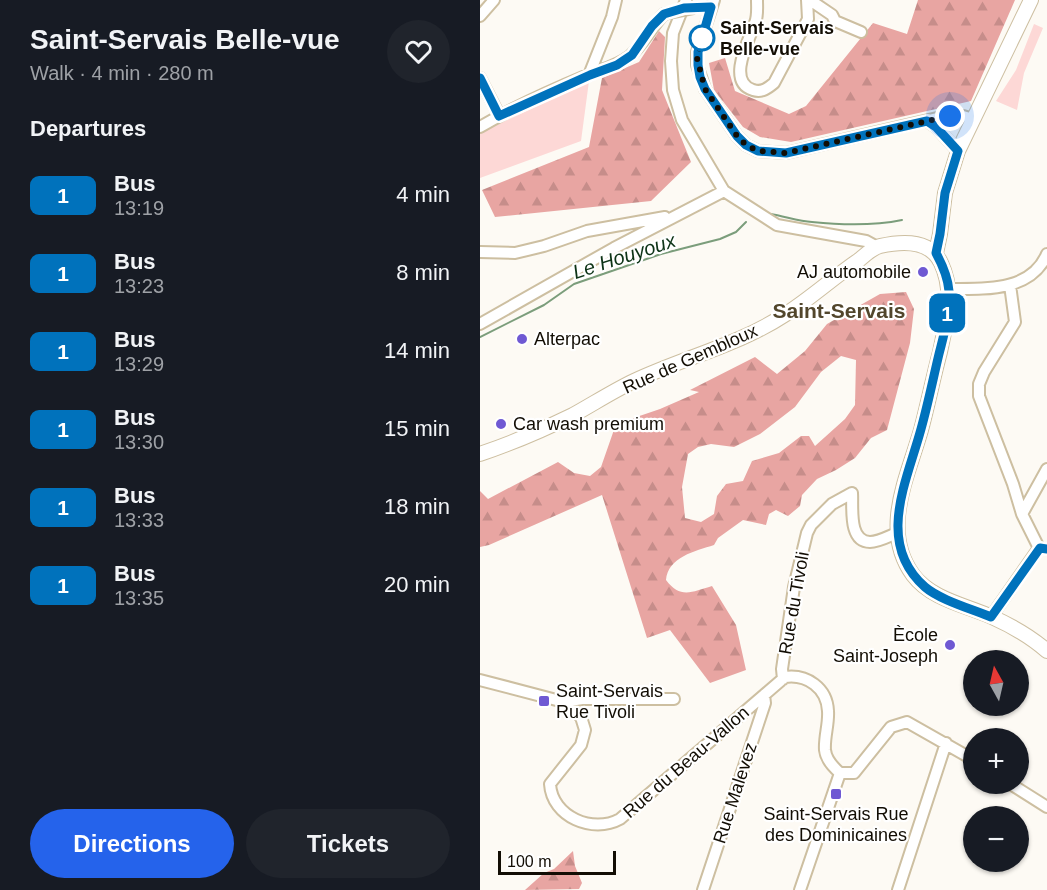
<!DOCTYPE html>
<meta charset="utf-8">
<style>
body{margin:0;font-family:Arial,sans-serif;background:#20242c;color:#f1f3f6;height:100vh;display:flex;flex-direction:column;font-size:22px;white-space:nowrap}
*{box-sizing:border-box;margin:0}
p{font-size:20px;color:#9ea1a6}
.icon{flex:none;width:33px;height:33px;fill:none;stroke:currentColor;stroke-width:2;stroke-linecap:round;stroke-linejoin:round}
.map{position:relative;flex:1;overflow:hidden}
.details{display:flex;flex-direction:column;background:#171b24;width:480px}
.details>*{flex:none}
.badge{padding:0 12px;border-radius:9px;font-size:21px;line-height:39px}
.needle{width:39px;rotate:352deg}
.buttons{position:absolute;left:483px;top:650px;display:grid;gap:12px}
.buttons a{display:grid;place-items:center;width:66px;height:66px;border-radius:50%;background:#171b24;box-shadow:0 2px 4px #0004;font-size:30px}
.scale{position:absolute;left:18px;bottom:15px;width:118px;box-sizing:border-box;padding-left:6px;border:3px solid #120d04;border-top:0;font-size:16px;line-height:21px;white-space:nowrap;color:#120d04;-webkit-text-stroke:4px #fff;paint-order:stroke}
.you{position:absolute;width:30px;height:30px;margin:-15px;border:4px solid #fff;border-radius:50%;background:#1a73e8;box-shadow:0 0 0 9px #1a73e833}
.map>.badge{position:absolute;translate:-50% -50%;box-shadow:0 0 0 3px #fff}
h2{padding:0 30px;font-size:22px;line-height:54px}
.round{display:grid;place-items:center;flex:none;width:63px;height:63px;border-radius:32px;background:#20242c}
.overview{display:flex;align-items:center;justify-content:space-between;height:102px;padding:0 30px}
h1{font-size:28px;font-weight:700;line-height:45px}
.action{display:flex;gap:12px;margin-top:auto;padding:12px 30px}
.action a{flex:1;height:69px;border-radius:36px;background:#2563eb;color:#fff;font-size:24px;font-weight:700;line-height:69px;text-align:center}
.action a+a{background:#20242c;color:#f1f3f6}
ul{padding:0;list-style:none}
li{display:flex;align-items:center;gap:18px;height:78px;padding:0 30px}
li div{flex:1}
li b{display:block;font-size:22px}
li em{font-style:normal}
li .badge{min-width:66px;font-weight:700;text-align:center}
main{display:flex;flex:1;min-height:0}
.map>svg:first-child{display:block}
</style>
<main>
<section class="details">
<div class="overview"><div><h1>Saint-Servais Belle-vue</h1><p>Walk · 4 min · 280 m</p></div><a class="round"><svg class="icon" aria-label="heart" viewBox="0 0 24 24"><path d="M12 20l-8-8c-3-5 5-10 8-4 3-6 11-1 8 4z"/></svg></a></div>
<h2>Departures</h2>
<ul>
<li><span class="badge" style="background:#0072bc;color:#fff">1</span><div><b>Bus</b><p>13:19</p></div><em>4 min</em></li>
<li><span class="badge" style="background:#0072bc;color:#fff">1</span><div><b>Bus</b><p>13:23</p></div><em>8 min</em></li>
<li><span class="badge" style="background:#0072bc;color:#fff">1</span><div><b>Bus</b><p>13:29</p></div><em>14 min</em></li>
<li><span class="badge" style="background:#0072bc;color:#fff">1</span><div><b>Bus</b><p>13:30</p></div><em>15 min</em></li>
<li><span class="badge" style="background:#0072bc;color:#fff">1</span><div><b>Bus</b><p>13:33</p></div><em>18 min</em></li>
<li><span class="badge" style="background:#0072bc;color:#fff">1</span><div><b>Bus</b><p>13:35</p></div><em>20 min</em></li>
</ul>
<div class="action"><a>Directions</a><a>Tickets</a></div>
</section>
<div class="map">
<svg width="567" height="890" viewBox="0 0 567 890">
<defs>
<pattern id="forest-firs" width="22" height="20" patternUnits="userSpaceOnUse" patternTransform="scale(1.5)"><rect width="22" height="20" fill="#e8a5a2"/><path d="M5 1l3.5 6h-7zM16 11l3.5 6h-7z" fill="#c68d8a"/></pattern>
</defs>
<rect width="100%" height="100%" fill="#fdfaf4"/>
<path fill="#fdd8d6" d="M 554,24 L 563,28 L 544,73 L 537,110 L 516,101 L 536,70 Z
M 109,81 L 101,141 L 0,178 L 0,133 Z"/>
<path fill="url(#forest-firs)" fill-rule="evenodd" d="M 438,0 L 535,0 L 491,101 L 311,142 L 280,137 L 263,127 L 234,90 L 229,63 L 245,58 L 255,91 L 309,114 L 326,106 L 393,23 L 427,34 Z
M 179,31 L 185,37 L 182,90 L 211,162 L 171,201 L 15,217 L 2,190 L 109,147 L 122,78 L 159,62 Z
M 426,292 L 434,309 L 430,343 L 407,430 L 391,438 L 375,458 L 356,470 L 337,479 L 322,495 L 320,506 L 308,516 L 296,510 L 289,514 L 286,525 L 263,520 L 238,538 L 234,545 C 215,551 188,557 186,580 C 200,599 212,592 232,586 L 256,625 L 266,670 L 230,683 L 190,630 L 167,638 L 122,495 L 9,545 L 0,547 L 0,491 L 8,499 L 78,462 L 94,473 L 110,476 L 121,467 L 136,424 L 180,409 L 219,392 L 210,390 L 275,357 L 297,374 L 325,351 L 347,324 L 400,294 ZM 361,356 L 376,360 L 375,405 L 365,419 L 335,446 L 329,436 L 321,436 L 299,453 L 272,461 L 263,481 L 246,484 L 237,496 L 234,514 L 221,522 L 205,518 L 202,487 L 208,454 L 218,447 L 231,444 L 254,447 L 280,434 L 315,407 L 341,372 Z
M 93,851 L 95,866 L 102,883 L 99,889 L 45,890 L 64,873 L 74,869 Z"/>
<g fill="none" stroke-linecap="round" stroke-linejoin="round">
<path stroke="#7b9d7b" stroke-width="2" d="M 290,214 C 304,216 318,221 332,222 C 361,225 393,226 422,220
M 0,337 L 64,305 L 94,284 L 181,254 L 240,239 L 256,232 L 266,222"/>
<defs>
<path id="minor" d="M 206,0 L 193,33 L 191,61 L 193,90 L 202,120 L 244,191 L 297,225 L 386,241 L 397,247
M 234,0 L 217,52 L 217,65 L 225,89 L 257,136 L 266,145 L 278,151 L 306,153 L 470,115 L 483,116 L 493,119
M 277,0 C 277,8 278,16 275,23 C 269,40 246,82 273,90 C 282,93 288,88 294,83 L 328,19 L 327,0
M 330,0 L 352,15 L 355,21 L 381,32
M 0,16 L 14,0
M 109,75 L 132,17 L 136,0
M 0,78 L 19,115
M 447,121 L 456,127 L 478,151
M 0,127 C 34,107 72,90 108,75 C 123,69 137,66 150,56 C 161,47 172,26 184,14
M 0,252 L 35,253 L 64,246 L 107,231 L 185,217
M 530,285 L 535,322 L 504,372 L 499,384 L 499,396 L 533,484 L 542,514 L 559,548
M 469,289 C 504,289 551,292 567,254
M 0,324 L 134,248 L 244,191
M 542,514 L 567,469
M 511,617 L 559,548
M 303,679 L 302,669 L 314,587 L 327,533 L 331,525 L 352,504 L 372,493 C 373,507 368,542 390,542 C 399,542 409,536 417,533
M 0,680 L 84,702 L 101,717 L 105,730 L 101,745 L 70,784 C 72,817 113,834 140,819 L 305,677 C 327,674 347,688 348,711 C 349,724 344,737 345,750 C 346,760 353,767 360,773
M 84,702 L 102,699 L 194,699
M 360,773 L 374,773 L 411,727 L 427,722 L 494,760
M 529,783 L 567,807
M 223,890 L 285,703 L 284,695
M 320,890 L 360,773
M 418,890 L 466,743"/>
<path id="major" d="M 456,253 L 460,234 L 465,193 L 478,151 L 551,0
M 0,454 C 32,443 63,430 93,415 C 113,404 133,391 154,381 C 205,357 259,345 306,314 C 331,298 354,277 379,260 C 385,255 392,248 400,246 C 422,241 450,239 461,263 C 475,292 466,322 460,352 C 453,378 448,404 441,430 C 428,476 400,530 433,575 C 451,599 485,605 512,617 C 532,626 550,636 567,651"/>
</defs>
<use href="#minor" stroke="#cdbfa1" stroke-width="14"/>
<use href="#major" stroke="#cdbfa1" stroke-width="16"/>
<use href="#minor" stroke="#fff" stroke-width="10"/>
<use href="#major" stroke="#fff" stroke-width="14"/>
<defs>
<path id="minor-bridge" d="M 184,14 L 214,8"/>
</defs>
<use href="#minor-bridge" stroke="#cdbfa1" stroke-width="14" stroke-linecap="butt"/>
<use href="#minor-bridge" stroke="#fff" stroke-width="10"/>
</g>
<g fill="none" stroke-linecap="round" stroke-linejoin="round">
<defs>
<path id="line" d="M 0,78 L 19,116 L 110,75 L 137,65 L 152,55 L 172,26 L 184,14 L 204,8 L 231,7 L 218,52 L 218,65 L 220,77 L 225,89 L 257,136 L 266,145 L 278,151 L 306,153 L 447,121 L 456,127 L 478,151 L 465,193 L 460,234 L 456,253 C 462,264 468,278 469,291 C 471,311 464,334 459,354 C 453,379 448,404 441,429 C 427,481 395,543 445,587 C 460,600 492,609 511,617 L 560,548 L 567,549"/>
</defs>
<use href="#line" stroke="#fff" stroke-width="14"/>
<use href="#line" stroke="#0072bc" stroke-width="9"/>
<path stroke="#120d04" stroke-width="6" stroke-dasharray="0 10.8" d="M 222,38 L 217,58 L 225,89 L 257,136 L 266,145 L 278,151 L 306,153 L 470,116"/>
</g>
<circle fill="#fff" stroke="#0072bc" stroke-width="3" cx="222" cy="38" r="12"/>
<g fill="#6f59d3" stroke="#fff" stroke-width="2">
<circle cx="443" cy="272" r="6"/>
<circle cx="42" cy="339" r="6"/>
<circle cx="21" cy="424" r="6"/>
<circle cx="470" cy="645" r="6"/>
<rect x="58" y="695" width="12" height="12" rx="3"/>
<rect x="350" y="788" width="12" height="12" rx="3"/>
</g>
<g text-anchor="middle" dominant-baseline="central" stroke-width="4.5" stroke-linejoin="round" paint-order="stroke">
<g font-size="18" font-weight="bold" fill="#120d04" stroke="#fff" text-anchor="start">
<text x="240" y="28">Saint-Servais<tspan x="240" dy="21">Belle-vue</tspan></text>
</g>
<g font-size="18" fill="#120d04" stroke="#fff" text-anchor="start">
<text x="431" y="272" text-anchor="end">AJ automobile</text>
<text x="54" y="339">Alterpac</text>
<text x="33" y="424">Car wash premium</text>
<text x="458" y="635" text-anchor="end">Ècole<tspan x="458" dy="21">Saint-Joseph</tspan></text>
<text x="76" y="691">Saint-Servais<tspan x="76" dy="21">Rue Tivoli</tspan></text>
<text x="356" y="814" text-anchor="middle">Saint-Servais Rue<tspan x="356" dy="21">des Dominicaines</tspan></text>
</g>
<g font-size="18" fill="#120d04" stroke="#fff">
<text transform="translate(210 359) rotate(-24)">Rue de Gembloux</text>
<text transform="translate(314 603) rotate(-80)">Rue du Tivoli</text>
<text transform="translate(206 762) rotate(-41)">Rue du Beau-Vallon</text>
<text transform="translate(255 793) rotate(-72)">Rue Malevez</text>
</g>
<g font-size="20" font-style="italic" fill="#0d3316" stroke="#fff">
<text transform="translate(144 256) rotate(-18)">Le Houyoux</text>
</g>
<g font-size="21" font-weight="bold" fill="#52462c" stroke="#fff">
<text x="359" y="310">Saint-Servais</text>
</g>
</g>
</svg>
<div class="buttons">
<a><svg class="needle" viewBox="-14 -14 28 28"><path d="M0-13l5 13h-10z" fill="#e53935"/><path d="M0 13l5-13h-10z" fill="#9ea1a6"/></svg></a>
<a>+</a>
<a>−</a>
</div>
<div class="scale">100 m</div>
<div class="you" style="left:470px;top:116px"></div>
<b class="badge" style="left:467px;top:313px;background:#0072bc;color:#fff">1</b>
</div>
</main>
